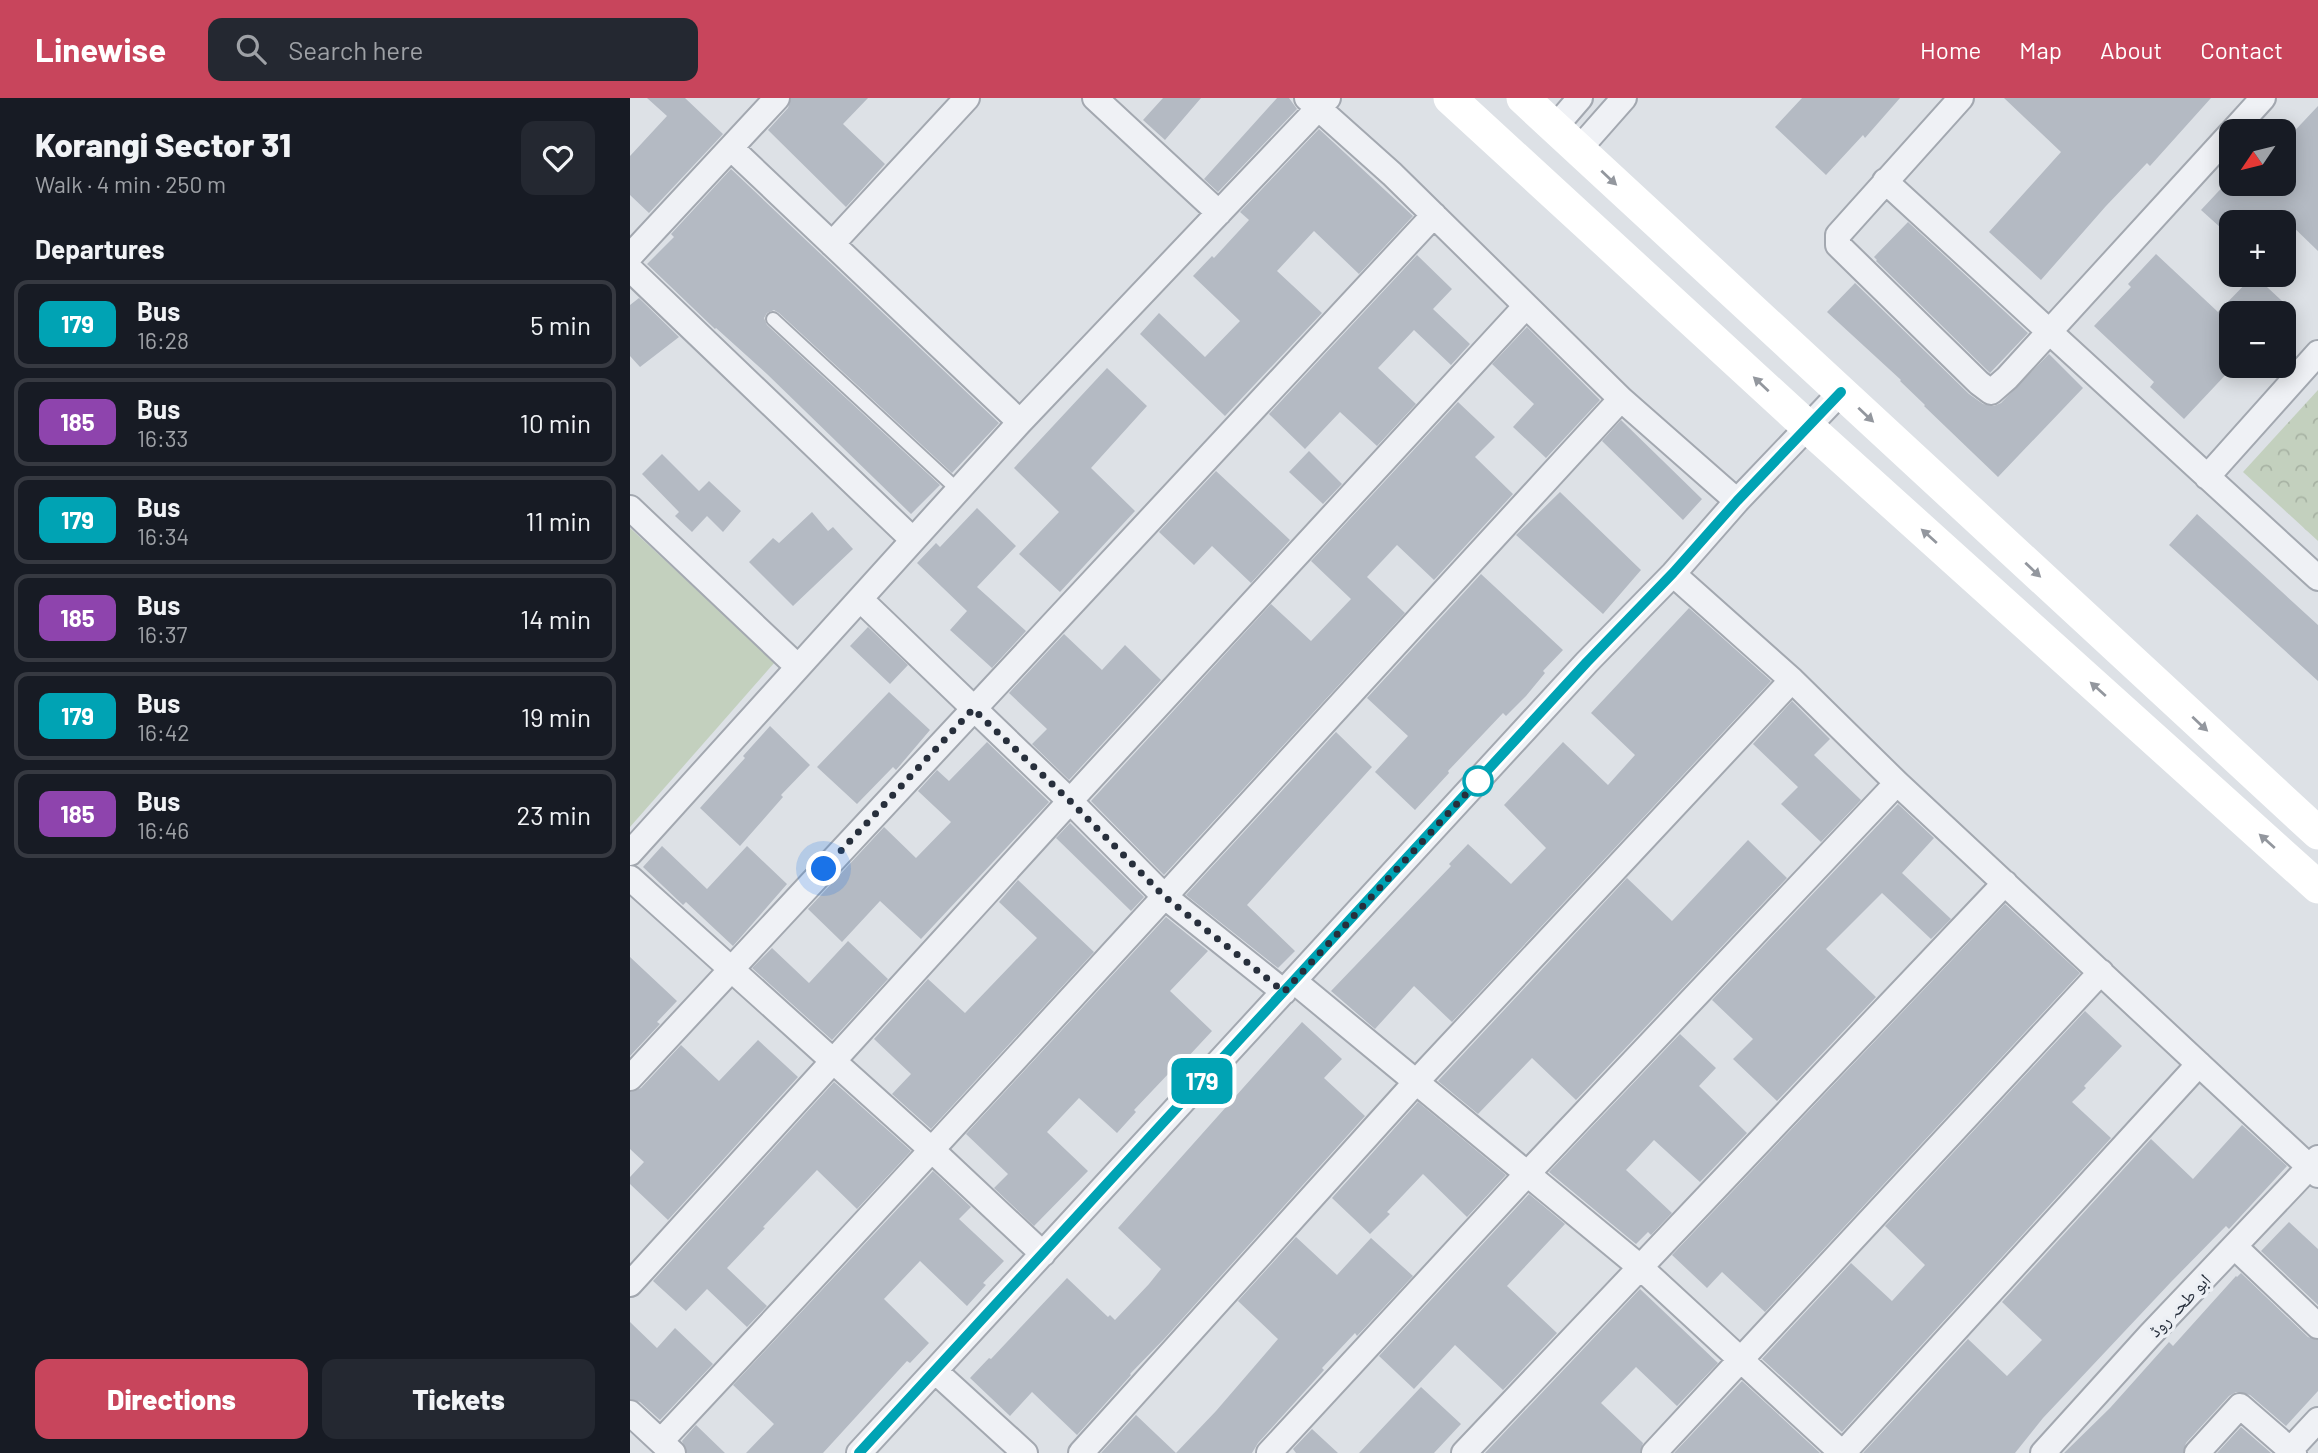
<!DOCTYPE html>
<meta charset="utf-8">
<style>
body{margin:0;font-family:Barlow,"Noto Naskh Arabic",sans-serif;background:#242831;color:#f1f3f6;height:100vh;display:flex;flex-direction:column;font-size:26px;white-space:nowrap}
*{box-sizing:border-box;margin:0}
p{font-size:23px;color:#9ea1a6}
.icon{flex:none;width:38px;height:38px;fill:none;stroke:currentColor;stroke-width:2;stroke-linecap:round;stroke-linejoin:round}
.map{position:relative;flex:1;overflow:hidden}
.drawer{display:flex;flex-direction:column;background:#171b24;width:630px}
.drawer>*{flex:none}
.badge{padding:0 14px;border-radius:10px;font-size:24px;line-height:46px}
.needle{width:46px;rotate:235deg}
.tools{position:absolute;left:1589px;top:21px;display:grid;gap:14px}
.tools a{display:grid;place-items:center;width:77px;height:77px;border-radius:14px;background:#171b24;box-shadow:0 4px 18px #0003;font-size:35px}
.you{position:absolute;width:35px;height:35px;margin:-18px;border:5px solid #fff;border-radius:50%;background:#1a73e8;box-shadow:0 0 0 10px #1a73e833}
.map>.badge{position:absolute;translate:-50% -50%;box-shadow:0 0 0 4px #fff}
h2{padding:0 35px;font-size:26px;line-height:63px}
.round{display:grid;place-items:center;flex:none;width:74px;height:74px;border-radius:14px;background:#242831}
.overview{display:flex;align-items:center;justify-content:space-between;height:119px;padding:0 35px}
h1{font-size:33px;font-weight:800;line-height:52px}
.cta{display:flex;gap:14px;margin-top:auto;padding:14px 35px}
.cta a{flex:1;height:80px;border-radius:14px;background:#c8455c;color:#fff;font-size:28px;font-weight:800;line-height:80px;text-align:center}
.cta a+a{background:#242831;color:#f1f3f6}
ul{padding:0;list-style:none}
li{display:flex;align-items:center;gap:21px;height:88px;margin:0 14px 10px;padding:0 21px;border:4px solid #363941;border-radius:14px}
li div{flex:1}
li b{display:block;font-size:26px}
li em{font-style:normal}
li .badge{min-width:77px;font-weight:700;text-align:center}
header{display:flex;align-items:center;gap:42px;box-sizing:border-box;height:98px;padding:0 35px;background:#c8455c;color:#fff}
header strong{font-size:33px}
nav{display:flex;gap:38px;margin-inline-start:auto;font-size:24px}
.search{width:490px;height:63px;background:#242831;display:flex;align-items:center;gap:18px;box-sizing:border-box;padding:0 24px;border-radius:14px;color:#9ea1a6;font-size:26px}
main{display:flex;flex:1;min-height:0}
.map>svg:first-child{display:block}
</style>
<header>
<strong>Linewise</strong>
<div class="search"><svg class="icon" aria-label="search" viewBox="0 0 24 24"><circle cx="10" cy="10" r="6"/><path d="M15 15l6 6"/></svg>Search here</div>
<nav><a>Home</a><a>Map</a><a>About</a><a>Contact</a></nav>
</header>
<main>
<section class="drawer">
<div class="overview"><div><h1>Korangi Sector 31</h1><p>Walk · 4 min · 250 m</p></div><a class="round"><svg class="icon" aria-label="heart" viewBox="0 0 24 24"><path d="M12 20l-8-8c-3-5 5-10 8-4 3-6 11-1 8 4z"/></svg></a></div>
<h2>Departures</h2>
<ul>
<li><span class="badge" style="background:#00a3b4;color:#fff">179</span><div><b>Bus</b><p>16:28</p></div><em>5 min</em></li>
<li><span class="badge" style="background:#8e44ad;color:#fff">185</span><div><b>Bus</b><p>16:33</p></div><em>10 min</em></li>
<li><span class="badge" style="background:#00a3b4;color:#fff">179</span><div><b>Bus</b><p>16:34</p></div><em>11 min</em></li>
<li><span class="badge" style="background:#8e44ad;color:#fff">185</span><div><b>Bus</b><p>16:37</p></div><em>14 min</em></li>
<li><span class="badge" style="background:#00a3b4;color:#fff">179</span><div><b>Bus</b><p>16:42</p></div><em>19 min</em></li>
<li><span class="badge" style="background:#8e44ad;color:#fff">185</span><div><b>Bus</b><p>16:46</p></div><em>23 min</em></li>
</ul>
<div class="cta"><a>Directions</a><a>Tickets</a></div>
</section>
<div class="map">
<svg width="1688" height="1355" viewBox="0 0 1688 1355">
<defs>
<pattern id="forest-crowns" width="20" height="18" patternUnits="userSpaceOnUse" patternTransform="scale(1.75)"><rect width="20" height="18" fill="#c3d0be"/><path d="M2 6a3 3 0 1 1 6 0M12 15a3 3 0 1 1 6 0" fill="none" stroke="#a8b3a4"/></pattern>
</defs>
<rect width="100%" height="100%" fill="#dde1e6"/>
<path fill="url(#forest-crowns)" d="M 1688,292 L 1688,443 L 1613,374 Z"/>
<path fill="#c3d0be" d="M 0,430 L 145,564 L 0,729 Z"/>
<path fill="#b4bac3" d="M 17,0 L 55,0 L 93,36 L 19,115 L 0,97 L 0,58 L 37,18 Z
M 161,0 L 238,0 L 213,26 L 255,66 L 216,109 L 138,32 L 158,10 Z
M 533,0 L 571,0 L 535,42 L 513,22 Z
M 647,0 L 659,0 L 667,11 L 588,94 L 574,81 Z
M 1172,0 L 1270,0 L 1235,40 L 1233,37 L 1196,77 L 1145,29 Z
M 1374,0 L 1581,0 L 1520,68 L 1517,65 L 1476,108 L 1411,182 L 1359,134 L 1431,54 Z
M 1688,8 L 1688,153 L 1658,124 L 1601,124 L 1601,139 L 1571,112 L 1600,81 L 1601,86 L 1654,86 L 1654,44 Z
M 689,31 L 783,118 L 729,176 L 684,133 L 647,173 L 692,215 L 595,318 L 510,236 L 529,215 L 575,259 L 610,223 L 563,178 L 582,158 L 584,160 L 619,122 L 610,114 Z
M 101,71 L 369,325 L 322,375 L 149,215 L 144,212 L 137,215 L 134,220 L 137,227 L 310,387 L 281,416 L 137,276 L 86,230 L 85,231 L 17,166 L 44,139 L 41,136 Z
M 1278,124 L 1398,235 L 1360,275 L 1246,163 L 1247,162 L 1244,159 Z
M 1526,156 L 1588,214 L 1624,177 L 1665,215 L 1601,215 L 1601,271 L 1554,321 L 1520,289 L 1524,284 L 1464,228 L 1501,189 L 1498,186 Z
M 787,157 L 822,191 L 803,211 L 840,246 L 821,267 L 784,232 L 748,270 L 786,306 L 747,348 L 710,314 L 675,351 L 639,316 Z
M 1225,185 L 1339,296 L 1353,306 L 1364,308 L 1371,305 L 1419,256 L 1453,290 L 1368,379 L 1294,308 L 1295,307 L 1270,283 L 1271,282 L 1197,214 Z
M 9,200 L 49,239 L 10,269 L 0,258 L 0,207 Z
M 897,229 L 970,302 L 916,360 L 883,329 L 904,306 L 862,266 Z
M 477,270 L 517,308 L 461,370 L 505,413 L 430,494 L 389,456 L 429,414 L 384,370 Z
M 828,304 L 865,339 L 845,359 L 883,396 L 804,482 L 767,447 L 737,479 L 775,515 L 534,777 L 461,703 L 641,506 L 681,543 L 721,501 L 681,463 Z
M 991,322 L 1072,401 L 1053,422 L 972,343 Z
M 679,353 L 712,386 L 693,406 L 659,374 Z
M 32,356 L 69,393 L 79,383 L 111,413 L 93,434 L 77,418 L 62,434 L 45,418 L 49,414 L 12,376 Z
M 586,373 L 660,442 L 621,485 L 582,448 L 564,467 L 529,434 Z
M 930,394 L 1011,472 L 973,516 L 886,437 Z
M 347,410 L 386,448 L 347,489 L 396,533 L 362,570 L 320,532 L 337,513 L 287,465 L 306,445 L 310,449 Z
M 182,414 L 198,433 L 203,429 L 223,451 L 163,508 L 119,464 L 143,440 L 149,445 Z
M 1567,416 L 1688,527 L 1688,583 L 1539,447 Z
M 851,476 L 933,552 L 913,573 L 915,575 L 896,598 L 876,618 L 873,615 L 818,673 L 819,675 L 785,712 L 745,674 L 778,638 L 737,600 Z
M 1059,510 L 1141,583 L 822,924 L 784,888 L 745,931 L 701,893 L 821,768 L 819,766 L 838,746 L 881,786 L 916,750 L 874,707 L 933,644 L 978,687 L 1005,657 L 961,615 Z
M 238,529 L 278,567 L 260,586 L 220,548 Z
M 434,536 L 472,572 L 495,547 L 531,582 L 439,682 L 402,646 L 417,631 L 379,595 Z
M 259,594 L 300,632 L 266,672 L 263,669 L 227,706 L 187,669 Z
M 1162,603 L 1200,641 L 1184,657 L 1231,702 L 1191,744 L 1151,706 L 1168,689 L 1123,646 Z
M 140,628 L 180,667 L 151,697 L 153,699 L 110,748 L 70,710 L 115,660 L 113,658 Z
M 706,634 L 742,669 L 617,807 L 665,853 L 648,870 L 556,797 Z
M 357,644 L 419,704 L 291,841 L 250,803 L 212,844 L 178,811 L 254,729 L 286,760 L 321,724 L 288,693 L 307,672 L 319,683 Z
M 1268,706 L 1304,740 L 1272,775 L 1321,821 L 1301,841 L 1252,795 L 1196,851 L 1246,899 L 1147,1003 L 1103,961 L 1123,941 L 1082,902 Z
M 440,725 L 514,799 L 501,813 L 426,740 Z
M 1118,742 L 1157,780 L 946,1002 L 902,960 L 848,1016 L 808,983 L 997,780 L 1042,823 Z
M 32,748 L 77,791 L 117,748 L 157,786 L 103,848 L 56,804 L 53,807 L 13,769 Z
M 388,782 L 464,854 L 301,1031 L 262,996 L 281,976 L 244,941 L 298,881 L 335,915 L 407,840 L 369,804 Z
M 1375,806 L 1450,875 L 1135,1214 L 1092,1174 L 1077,1190 L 1042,1157 Z
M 536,819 L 578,853 L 540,893 L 582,933 L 543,975 L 541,973 L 504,1012 L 506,1014 L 487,1035 L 449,1000 L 417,1034 L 458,1073 L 404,1128 L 364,1090 L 378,1076 L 336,1036 Z
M 218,843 L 258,881 L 202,942 L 122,870 L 142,850 L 179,885 Z
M 0,859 L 47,903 L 27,924 L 30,926 L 0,958 Z
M 1455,913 L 1492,948 L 1454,988 L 1456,990 L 1442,1004 L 1481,1040 L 1212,1334 L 1132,1261 L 1221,1165 L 1262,1203 L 1295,1167 L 1255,1128 Z
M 672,924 L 712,961 L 694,980 L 735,1018 L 534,1241 L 500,1276 L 501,1277 L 447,1337 L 402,1294 L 380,1318 L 340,1280 L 359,1260 L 361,1261 L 437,1180 L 478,1219 L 480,1217 L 485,1222 L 519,1186 L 531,1171 L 488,1130 Z
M 1050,936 L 1086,970 L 1069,988 L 1117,1035 L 1070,1084 L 1024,1042 L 996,1072 L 1042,1115 L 1021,1137 L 1018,1134 L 1006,1146 L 919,1074 Z
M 128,942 L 168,979 L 38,1122 L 0,1086 L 0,1079 L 14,1064 L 0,1051 L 0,994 L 11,990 L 51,947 L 89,983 Z
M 204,984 L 281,1053 L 227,1111 L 187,1072 L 133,1129 L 135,1130 L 97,1170 L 137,1208 L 117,1229 L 77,1191 L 56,1213 L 23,1183 Z
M 788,1004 L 876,1077 L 837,1119 L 793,1076 L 757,1114 L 760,1116 L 740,1136 L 702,1100 Z
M 1612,1027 L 1657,1068 L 1599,1131 L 1596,1128 L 1541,1184 L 1413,1320 L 1385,1355 L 1233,1355 L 1338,1241 L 1377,1278 L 1411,1243 L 1412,1242 L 1372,1204 L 1521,1041 L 1563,1081 Z
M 303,1073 L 341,1109 L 329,1121 L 374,1163 L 353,1185 L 356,1187 L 337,1208 L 290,1163 L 254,1201 L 299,1245 L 280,1265 L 277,1263 L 193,1355 L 116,1355 L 144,1326 L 103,1287 Z
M 899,1096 L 935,1126 L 877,1188 L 927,1235 L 873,1292 L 825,1247 L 784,1291 L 749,1258 Z
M 1659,1124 L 1688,1151 L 1688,1207 L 1631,1153 Z
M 666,1139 L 707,1177 L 741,1140 L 783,1178 L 727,1238 L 725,1235 L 692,1270 L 694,1272 L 628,1345 L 622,1355 L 546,1355 L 586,1313 L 648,1241 L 608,1203 Z
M 1611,1175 L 1678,1239 L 1688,1242 L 1688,1293 L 1656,1328 L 1620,1297 L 1606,1294 L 1599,1298 L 1556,1345 L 1553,1355 L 1434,1355 L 1480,1310 L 1539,1244 L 1543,1248 L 1606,1178 L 1607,1179 Z
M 1010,1191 L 1088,1265 L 1047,1308 L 1006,1269 L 971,1305 L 1013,1345 L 1010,1355 L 855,1355 Z
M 0,1224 L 27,1250 L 45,1230 L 83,1266 L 30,1322 L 10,1304 L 0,1301 Z
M 1112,1283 L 1190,1355 L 1044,1355 Z
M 791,1289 L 831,1326 L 804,1355 L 729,1355 Z
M 506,1317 L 546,1355 L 471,1355 Z
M 66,1327 L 95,1355 L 57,1355 L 52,1343 Z
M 1611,1329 L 1641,1355 L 1587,1355 Z
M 682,1331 L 708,1355 L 666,1355 L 663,1351 Z"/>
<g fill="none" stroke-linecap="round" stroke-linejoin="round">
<defs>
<path id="lane" d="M 143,221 L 328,392"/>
<path id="street" d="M 465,0 L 589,115
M 677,0 L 762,76 L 991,301 L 1107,403
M 1331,0 L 1208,137 L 1208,147 L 1349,285 L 1361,294 L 1377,280 L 1601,35
M 925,29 L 950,0
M 1603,33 L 1633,0
M 102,51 L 390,324
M 949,51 L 994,0
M 1255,83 L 1688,480
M 202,146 L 337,0
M 0,158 L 147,0
M 0,171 L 282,441
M 1577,379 L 1688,255
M 0,410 L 168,569
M 1043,476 L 1162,582 L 1267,685 L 1688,1077
M 230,501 L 440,703 L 534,798 L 654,894
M 0,755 L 390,324 L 698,0
M 0,780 L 303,1053 L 413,1156
M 664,883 L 1010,1169 L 1212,1355
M 0,980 L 804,117
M 1605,1149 L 1688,1228
M 0,1186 L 440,703 L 896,208
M 305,1273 L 395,1355
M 0,1315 L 43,1355
M 31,1343 C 354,999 671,648 991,301
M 1660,1352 L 1688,1322
M 229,1355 L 957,564 L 1043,476 L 1107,403 L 1211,294
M 451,1355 L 786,984 L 1162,582
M 639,1355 L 897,1076 L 1267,685
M 834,1355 L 1375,785
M 1024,1355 L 1471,874
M 1213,1355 L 1569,966
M 1413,1355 L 1519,1238 L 1688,1060
M 1567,1355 L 1610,1308 L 1664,1355"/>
</defs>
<use href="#lane" stroke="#a3a8b0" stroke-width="16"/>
<use href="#street" stroke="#a3a8b0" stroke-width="28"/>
<use href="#lane" stroke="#eff1f5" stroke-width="12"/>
<use href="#street" stroke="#eff1f5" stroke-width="24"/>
<path stroke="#fff" stroke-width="33" d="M 820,0 L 1179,330 L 1688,789
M 893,0 L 1688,735"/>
</g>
<defs><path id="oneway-solid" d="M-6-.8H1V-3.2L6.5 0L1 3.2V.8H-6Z" transform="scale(1.75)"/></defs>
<g fill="#93979e">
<use href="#oneway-solid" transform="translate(979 80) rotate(43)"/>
<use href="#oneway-solid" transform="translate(1131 286) rotate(-137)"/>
<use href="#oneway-solid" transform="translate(1236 317) rotate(43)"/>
<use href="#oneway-solid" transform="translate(1299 438) rotate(-138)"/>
<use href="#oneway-solid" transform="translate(1403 472) rotate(43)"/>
<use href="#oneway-solid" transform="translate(1468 591) rotate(-138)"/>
<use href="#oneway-solid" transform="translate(1570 626) rotate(43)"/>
<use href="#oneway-solid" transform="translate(1637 743) rotate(-138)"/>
</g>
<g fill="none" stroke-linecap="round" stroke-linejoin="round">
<defs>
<path id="line" d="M 229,1355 L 957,564 L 1043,475 L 1107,403 L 1211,294"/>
</defs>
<use href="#line" stroke="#fff" stroke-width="16"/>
<use href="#line" stroke="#00a3b4" stroke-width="10"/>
<path stroke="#272f3c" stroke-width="7" stroke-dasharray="0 12.6" d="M 194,771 L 343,611 L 440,703 L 534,798 L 654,894 L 848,683"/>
</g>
<circle fill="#fff" stroke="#00a3b4" stroke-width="3.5" cx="848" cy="683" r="14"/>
<g text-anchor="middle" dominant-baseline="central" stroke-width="7" stroke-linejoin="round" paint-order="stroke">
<g font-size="18" fill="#272f3c" stroke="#eceff4">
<text transform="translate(1549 1207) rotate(-46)">ابو طحہ روڈ</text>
</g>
</g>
</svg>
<div class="tools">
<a><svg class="needle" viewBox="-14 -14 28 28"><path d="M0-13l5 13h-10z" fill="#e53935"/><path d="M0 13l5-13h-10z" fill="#9ea1a6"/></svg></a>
<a>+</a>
<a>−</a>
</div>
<div class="you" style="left:194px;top:771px"></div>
<b class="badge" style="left:572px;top:983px;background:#00a3b4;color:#fff">179</b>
</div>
</main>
